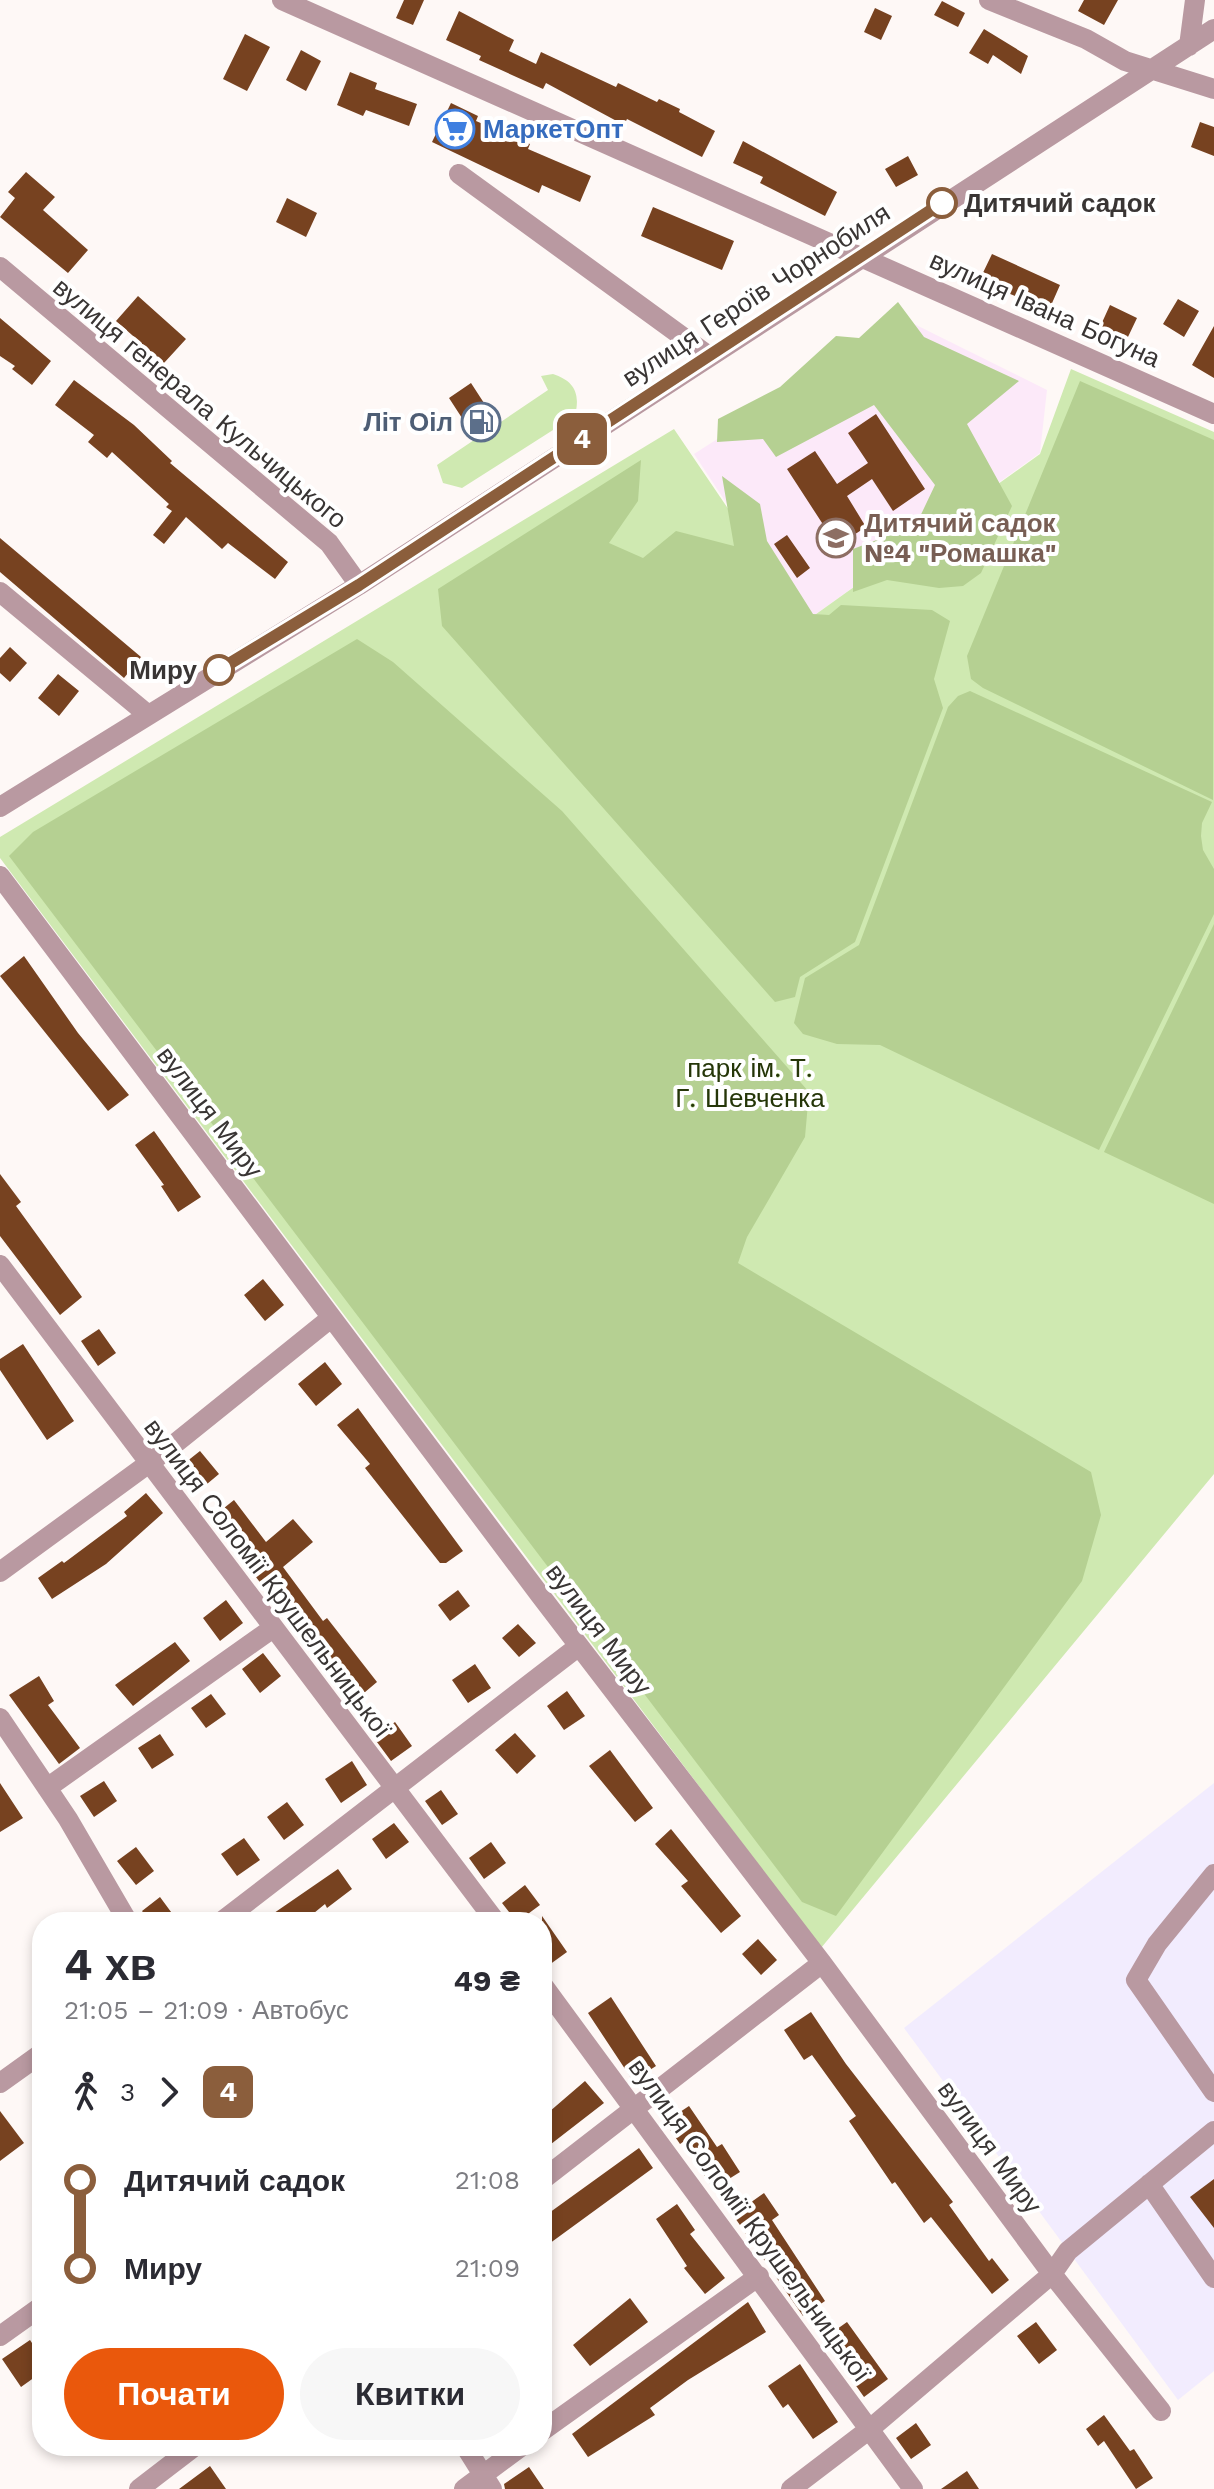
<!DOCTYPE html>
<html lang="uk">
<meta charset="utf-8">
<style>
body{margin:0;font-family:"Work Sans",sans-serif;background:#f7f7f7;color:#2b2b33;height:100vh;display:flex;flex-direction:column;font-size:30px;white-space:nowrap}
*{box-sizing:border-box;margin:0}
p{font-size:26px;color:#7c7c81}
.icon{flex:none;width:44px;height:44px;fill:none;stroke:currentColor;stroke-width:2;stroke-linecap:round;stroke-linejoin:round}
.map{position:relative;flex:1;overflow:hidden}
.drawer{position:absolute;left:32px;top:1912px;width:520px;height:544px;display:flex;flex-direction:column;background:#fff;border-radius:32px;box-shadow:0 4px 12px #0003}
.drawer>*{flex:none}
.badge{padding:0 16px;border-radius:12px;font-size:28px;line-height:52px}
.map>.badge{position:absolute;translate:-50% -50%;box-shadow:0 0 0 4px #fff}
.legs{display:flex;align-items:center;gap:12px;height:88px;padding:0 32px;font-size:26px}
.legs p{margin-inline-start:auto}
.head{display:flex;align-items:center;justify-content:space-between;height:136px;padding:0 32px}
h1{font-size:44px;font-weight:700;line-height:60px}
.primary-button{display:flex;gap:16px;margin-top:auto;padding:16px 32px}
.primary-button a{flex:1;height:92px;border-radius:48px;background:#ea580c;color:#fff;font-size:32px;font-weight:700;line-height:92px;text-align:center}
.primary-button a+a{background:#f7f7f7;color:#2b2b33}
ul{padding:0 32px;list-style:none}
li{display:flex;align-items:center;gap:28px;height:88px;font-size:30px}
li i{display:grid;place-items:center;width:12px;height:100%;margin:0 10px;background:currentColor}
li i::after{content:'';width:20px;height:20px;margin:-10px;border:6px solid;border-radius:50%;background:#fff}
li p{margin-inline-start:auto}
li:first-child i{background:linear-gradient(#0000 50%,currentColor 0)}
li:last-child i{background:linear-gradient(currentColor 50%,#0000 0)}
.map>svg:first-child{display:block}
</style>
<div class="map">
<svg width="1214" height="2489" viewBox="0 0 1214 2489">
<rect width="100%" height="100%" fill="#fef8f6"/>
<path fill="#f2ecfe" d="M 1214,1783 L 1214,2371 L 1178,2400 L 904,2028 Z"/>
<path fill="#fce9f9" d="M 904,319 L 1047,390 L 1040,453 L 805,622 L 694,454 Z"/>
<path fill="#cfe9b1" d="M 1071,369 L 1214,432 L 1214,1474 L 821,1948 L 0,858 L 0,837 L 674,429 L 805,622 L 1040,454 Z
M 553,374 C 571,380 580,390 576,411 L 564,423 L 462,488 L 443,483 L 437,465 L 548,390 L 541,376 Z"/>
<path fill="#b5d092" d="M 898,302 L 924,337 L 1019,381 L 967,424 L 1012,506 L 981,573 L 963,586 L 939,588 L 887,580 L 853,592 L 853,549 L 916,525 L 935,485 L 874,405 L 776,457 L 763,439 L 717,442 L 718,419 L 780,387 L 836,336 L 859,338 Z
M 1080,381 L 1214,440 L 1213,800 L 983,688 L 971,679 L 967,656 Z
M 641,460 L 638,501 L 609,543 L 643,558 L 676,531 L 734,546 L 722,476 L 760,504 L 767,541 L 813,614 L 829,615 L 841,605 L 932,610 L 950,621 L 934,679 L 943,708 L 855,942 L 800,977 L 795,997 L 775,1002 L 442,626 L 438,589 Z
M 357,639 L 393,662 L 562,811 L 809,1092 L 805,1137 L 747,1237 L 738,1263 L 1091,1472 L 1101,1515 L 1082,1581 L 836,1916 L 802,1902 L 9,856 L 33,832 Z
M 970,691 L 1212,802 L 1202,823 L 1201,836 L 1203,850 L 1214,869 L 1214,914 L 1099,1150 L 880,1045 L 837,1044 L 803,1034 L 794,1023 L 805,978 L 859,945 L 948,707 L 958,696 Z
M 1214,924 L 1214,1204 L 1104,1152 Z"/>
<path fill="#774220" d="M 404,0 L 424,0 L 413,25 L 396,18 Z
M 1084,0 L 1118,0 L 1104,25 L 1078,11 Z
M 942,1 L 965,13 L 958,27 L 934,15 Z
M 875,8 L 892,16 L 881,40 L 864,32 Z
M 459,11 L 514,40 L 509,51 L 536,64 L 541,52 L 616,87 L 618,83 L 657,102 L 659,99 L 680,109 L 679,112 L 715,131 L 702,157 L 627,119 L 624,125 L 546,83 L 543,89 L 479,60 L 481,56 L 446,40 Z
M 984,29 L 1028,56 L 1021,74 L 993,55 L 988,64 L 969,53 Z
M 245,34 L 270,47 L 247,91 L 223,79 Z
M 301,50 L 321,61 L 306,91 L 286,80 Z
M 350,72 L 377,83 L 375,89 L 417,104 L 409,126 L 366,110 L 363,116 L 337,105 Z
M 451,103 L 478,116 L 476,121 L 530,144 L 528,149 L 591,176 L 580,202 L 542,185 L 539,193 L 432,142 Z
M 1200,122 L 1214,127 L 1214,156 L 1191,147 Z
M 743,141 L 837,192 L 825,216 L 760,183 L 763,177 L 733,163 Z
M 908,156 L 918,175 L 896,187 L 885,169 Z
M 26,172 L 55,197 L 43,210 L 88,250 L 68,273 L 0,217 L 15,198 L 8,192 Z
M 287,198 L 317,213 L 306,237 L 276,222 Z
M 653,207 L 734,241 L 722,270 L 641,236 Z
M 992,254 L 1060,285 L 1049,310 L 979,281 Z
M 138,296 L 186,339 L 164,363 L 116,321 Z
M 1178,299 L 1199,311 L 1184,337 L 1163,324 Z
M 1110,305 L 1137,318 L 1127,339 L 1100,327 Z
M 0,318 L 51,361 L 32,385 L 12,369 L 15,366 L 0,356 Z
M 1214,326 L 1214,378 L 1192,365 Z
M 74,380 L 134,425 L 172,461 L 170,463 L 288,562 L 275,579 L 228,543 L 222,549 L 186,517 L 164,544 L 153,535 L 172,511 L 166,507 L 169,504 L 112,452 L 107,458 L 88,442 L 94,435 L 55,405 Z
M 471,383 L 495,420 L 473,435 L 449,398 Z
M 876,414 L 925,489 L 893,511 L 872,479 L 847,496 L 866,527 L 837,546 L 787,469 L 815,451 L 837,484 L 868,463 L 848,433 Z
M 787,535 L 810,568 L 797,578 L 774,544 Z
M 0,538 L 141,657 L 124,678 L 0,572 Z
M 10,647 L 27,663 L 10,682 L 0,673 L 0,658 Z
M 58,674 L 79,691 L 59,716 L 38,698 Z
M 24,956 L 78,1033 L 129,1095 L 108,1111 L 0,976 Z
M 154,1131 L 201,1197 L 178,1212 L 161,1186 L 164,1185 L 135,1145 Z
M 0,1174 L 21,1202 L 16,1206 L 82,1297 L 60,1315 L 0,1236 Z
M 263,1279 L 284,1305 L 265,1321 L 244,1295 Z
M 99,1329 L 116,1353 L 98,1366 L 81,1341 Z
M 23,1344 L 74,1421 L 47,1440 L 0,1370 L 0,1359 Z
M 325,1362 L 342,1384 L 316,1406 L 298,1384 Z
M 358,1408 L 463,1551 L 446,1563 L 440,1563 L 365,1468 L 370,1464 L 337,1425 Z
M 200,1451 L 219,1474 L 195,1494 L 176,1470 Z
M 146,1493 L 163,1513 L 106,1564 L 52,1599 L 38,1578 L 62,1561 L 64,1563 L 127,1516 L 124,1512 Z
M 234,1500 L 266,1542 L 293,1519 L 313,1542 L 283,1567 L 323,1621 L 327,1618 L 377,1682 L 352,1703 L 214,1522 L 214,1516 Z
M 458,1590 L 470,1606 L 450,1621 L 438,1605 Z
M 226,1600 L 243,1623 L 220,1641 L 203,1618 Z
M 518,1624 L 536,1643 L 519,1657 L 502,1638 Z
M 175,1642 L 190,1661 L 133,1706 L 115,1685 Z
M 263,1653 L 281,1676 L 260,1693 L 242,1669 Z
M 475,1664 L 491,1688 L 468,1703 L 452,1680 Z
M 39,1676 L 54,1701 L 48,1705 L 80,1748 L 59,1764 L 9,1695 Z
M 567,1691 L 585,1716 L 564,1730 L 547,1706 Z
M 211,1694 L 226,1714 L 206,1728 L 191,1708 Z
M 395,1722 L 412,1746 L 391,1761 L 374,1738 Z
M 515,1733 L 536,1756 L 517,1774 L 495,1750 Z
M 160,1734 L 174,1755 L 152,1769 L 138,1748 Z
M 610,1750 L 653,1808 L 635,1822 L 589,1766 Z
M 352,1761 L 367,1785 L 341,1803 L 325,1779 Z
M 104,1781 L 117,1801 L 94,1817 L 80,1796 Z
M 0,1783 L 23,1818 L 0,1832 Z
M 441,1790 L 458,1814 L 442,1825 L 425,1801 Z
M 287,1802 L 304,1825 L 284,1840 L 267,1817 Z
M 394,1823 L 409,1842 L 386,1859 L 372,1839 Z
M 671,1829 L 741,1916 L 721,1933 L 681,1886 L 688,1881 L 655,1844 Z
M 244,1838 L 260,1860 L 237,1876 L 221,1854 Z
M 491,1842 L 506,1863 L 484,1879 L 469,1858 Z
M 136,1847 L 154,1871 L 136,1885 L 117,1861 Z
M 338,1869 L 352,1889 L 327,1908 L 325,1904 L 303,1922 L 261,1922 Z
M 525,1885 L 540,1905 L 517,1922 L 502,1903 Z
M 160,1897 L 174,1916 L 166,1922 L 150,1922 L 142,1911 Z
M 542,1916 L 567,1952 L 549,1965 L 542,1955 Z
M 758,1939 L 777,1960 L 761,1975 L 742,1954 Z
M 611,1997 L 656,2066 L 633,2081 L 588,2013 Z
M 811,2012 L 846,2064 L 953,2202 L 949,2205 L 989,2261 L 992,2258 L 1009,2280 L 992,2294 L 931,2217 L 924,2223 L 895,2182 L 892,2184 L 849,2121 L 856,2116 L 812,2055 L 804,2060 L 784,2030 Z
M 585,2081 L 604,2103 L 542,2151 L 542,2118 Z
M 689,2106 L 717,2147 L 722,2144 L 740,2172 L 713,2189 L 683,2142 L 680,2144 L 665,2122 Z
M 0,2111 L 24,2143 L 0,2161 Z
M 639,2148 L 653,2168 L 542,2249 L 542,2218 Z
M 1214,2179 L 1214,2228 L 1190,2197 Z
M 764,2193 L 779,2215 L 772,2220 L 825,2301 L 803,2316 L 733,2215 Z
M 677,2204 L 695,2230 L 690,2234 L 725,2278 L 705,2294 L 684,2268 L 687,2266 L 656,2219 Z
M 630,2298 L 648,2322 L 590,2366 L 573,2345 Z
M 748,2302 L 766,2332 L 688,2380 L 650,2408 L 655,2415 L 588,2457 L 572,2434 Z
M 847,2322 L 888,2379 L 864,2397 L 823,2339 Z
M 1036,2322 L 1057,2350 L 1039,2364 L 1017,2336 Z
M 30,2340 L 42,2358 L 42,2372 L 21,2387 L 2,2359 Z
M 800,2364 L 838,2422 L 813,2439 L 788,2404 L 783,2408 L 768,2386 Z
M 1104,2415 L 1130,2451 L 1134,2449 L 1153,2478 L 1136,2489 L 1104,2441 L 1098,2446 L 1086,2429 Z
M 916,2423 L 931,2445 L 911,2459 L 896,2438 Z
M 210,2466 L 226,2489 L 179,2489 Z
M 529,2467 L 544,2489 L 505,2489 L 504,2484 Z
M 967,2471 L 979,2489 L 941,2489 Z"/>
<g fill="none" stroke-linecap="round" stroke-linejoin="round">
<path stroke="#b999a1" stroke-width="20" d="M 282,0 L 1214,414
M 989,0 L 1086,39 L 1125,61 L 1214,89
M 1189,46 L 1195,0
M 459,174 L 709,356
M 0,267 L 329,543 L 359,585
M 0,592 L 147,714
M 0,807 L 359,585 L 1214,29
M 0,876 L 540,1595 L 822,1963 L 1052,2274 L 1161,2411
M 0,1265 L 496,1922
M 0,1572 L 167,1450 L 331,1318
M 0,1718 L 68,1819 L 128,1922
M 47,1788 L 273,1628
M 1214,1874 L 1157,1944 L 1136,1980 L 1214,2092
M 221,1922 L 579,1646
M 542,1984 L 913,2489
M 0,2083 L 42,2053
M 542,2180 L 822,1963
M 1149,2184 L 1214,2278
M 0,2336 L 42,2306
M 542,2431 L 759,2276
M 465,2446 L 492,2489
M 139,2489 L 195,2446
M 464,2489 L 522,2446
M 791,2489 L 871,2428 L 1052,2274 L 1068,2251 L 1214,2131"/>
</g>
<g fill="none" stroke-linecap="round" stroke-linejoin="round">
<defs>
<path id="line-1" d="M 219,670 L 359,585 L 942,203"/>
</defs>
<use href="#line-1" stroke="#fff" stroke-width="18"/>
<use href="#line-1" stroke="#8b5e3c" stroke-width="12"/>
</g>
<defs>
<symbol id="supermarket-ring" viewBox="-11 -11 22 22"><circle r="9.5" fill="#fff" stroke="#3f7fe0" stroke-width="1.5"/><path d="M-6-5.5h2.5l.6 2H6L4.5 2H-2.5L-4.4-4H-6ZM-1.5 3.2a1.3 1.3 0 1 0 .1 0ZM3 3.2a1.3 1.3 0 1 0 .1 0Z" fill="#3f7fe0"/></symbol>
<symbol id="fuel-ring" viewBox="-11 -11 22 22"><circle r="9.5" fill="#fff" stroke="#5c6f8a" stroke-width="1.5"/><path d="M-5.5-6h7V0h2V4h1.3V-2.5L3-4.5l.8-.8L6-3V5H2.5V1h-1V6h-7ZM-4.2-4.7v3.2H.2V-4.7Z" fill="#5c6f8a"/></symbol>
<symbol id="school-ring" viewBox="-11 -11 22 22"><circle r="9.5" fill="#fff" stroke="#8d6e63" stroke-width="1.5"/><path d="M0-5L7-2L0 1L-7-2ZM-4 1L0 2.5L4 1V4Q0 6-4 4Z" fill="#8d6e63"/></symbol>
</defs>
<g fill-rule="evenodd">
<use href="#supermarket-ring" x="433" y="107" width="44" height="44"/>
<use href="#fuel-ring" x="459" y="400" width="44" height="44"/>
<use href="#school-ring" x="814" y="516" width="44" height="44"/>
</g>
<g fill="#fff" stroke="#8b5e3c" stroke-width="4">
<circle cx="942" cy="203" r="14"/>
<circle cx="219" cy="670" r="14"/>
</g>
<g text-anchor="middle" dominant-baseline="central" stroke-width="8" stroke-linejoin="round" paint-order="stroke">
<g font-size="26" font-weight="bold" fill="#366cbe" stroke="#fff" text-anchor="start">
<text x="483" y="129">МаркетОпт</text>
</g>
<g font-size="26" font-weight="bold" fill="#393534" stroke="#fff" text-anchor="start">
<text x="964" y="203">Дитячий садок</text>
<text x="197" y="670" text-anchor="end">Миру</text>
</g>
<g font-size="26" fill="#393534" stroke="#fff">
<text transform="translate(756 295) rotate(-33)">вулиця Героїв Чорнобиля</text>
<text transform="translate(1045 309) rotate(24)">вулиця Івана Богуна</text>
<text transform="translate(200 403) rotate(40)">вулиця генерала Кульчицького</text>
<text transform="translate(210 1112) rotate(53)">вулиця Миру</text>
<text transform="translate(268 1578) rotate(53)">вулиця Соломії Крушельницької</text>
<text transform="translate(599 1629) rotate(53)">вулиця Миру</text>
<text transform="translate(990 2147) rotate(54)">вулиця Миру</text>
<text transform="translate(750 2220) rotate(54)">вулиця Соломії Крушельницької</text>
</g>
<g font-size="26" font-weight="bold" fill="#4e5e75" stroke="#fff" text-anchor="end">
<text x="453" y="422">Літ Оіл</text>
</g>
<g font-size="26" font-weight="bold" fill="#785e54" stroke="#fff" text-anchor="start">
<text x="864" y="523">Дитячий садок<tspan x="864" dy="30">№4 "Ромашка"</tspan></text>
</g>
<g font-size="26" fill="#253608" stroke="#fff">
<text x="750" y="1068">парк ім. Т.<tspan x="750" dy="30">Г. Шевченка</tspan></text>
</g>
</g>
</svg>
<b class="badge" style="left:582px;top:439px;background:#8b5e3c;color:#fff">4</b>
<section class="drawer">
<div class="head"><div><h1>4 хв</h1><p>21:05 – 21:09 · Автобус</p></div><b>49 ₴</b></div>
<div class="legs"><svg class="icon" aria-label="walk" viewBox="0 0 24 24"><circle cx="13" cy="4" r="2"/><path d="M13 8l-2 6 4 7M11 14l-3 7M7 12l3-4h3l4 4"/></svg>3<svg class="icon" aria-label="forward" viewBox="0 0 24 24"><path d="M9 5l7 7-7 7"/></svg><b class="badge" style="background:#8b5e3c;color:#fff">4</b></div>
<ul>
<li><i style="color:#8b5e3c"></i><b>Дитячий садок</b><p>21:08</p></li>
<li><i style="color:#8b5e3c"></i><b>Миру</b><p>21:09</p></li>
</ul>
<div class="primary-button"><a>Почати</a><a>Квитки</a></div>
</section>
</div>
